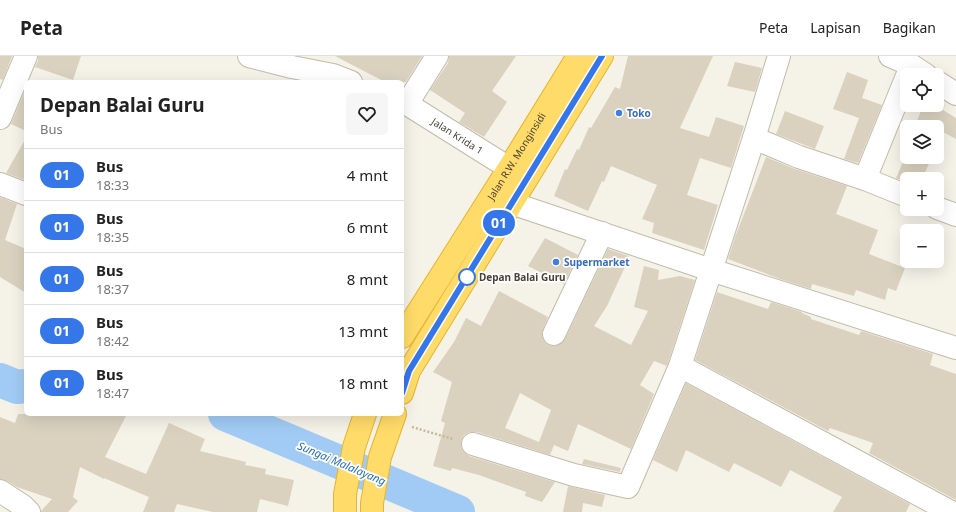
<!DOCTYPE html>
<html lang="id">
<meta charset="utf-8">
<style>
body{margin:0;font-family:"Noto Sans",sans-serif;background:#f6f6f6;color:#222;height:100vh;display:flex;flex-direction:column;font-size:15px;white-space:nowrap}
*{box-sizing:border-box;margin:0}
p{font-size:13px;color:#767676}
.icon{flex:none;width:22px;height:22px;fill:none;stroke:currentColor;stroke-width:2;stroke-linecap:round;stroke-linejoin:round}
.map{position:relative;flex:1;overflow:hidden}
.side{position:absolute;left:24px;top:24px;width:380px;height:336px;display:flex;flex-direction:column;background:#fff;border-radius:6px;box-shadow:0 4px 16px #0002}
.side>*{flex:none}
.badge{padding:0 8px;border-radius:13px;font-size:14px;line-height:26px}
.tools{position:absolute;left:900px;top:12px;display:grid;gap:8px}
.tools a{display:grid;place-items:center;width:44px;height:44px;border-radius:6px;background:#fff;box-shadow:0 4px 16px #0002;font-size:20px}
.map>.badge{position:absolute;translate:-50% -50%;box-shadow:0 0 0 2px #fff}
.round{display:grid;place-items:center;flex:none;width:42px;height:42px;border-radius:6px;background:#f6f6f6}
.summary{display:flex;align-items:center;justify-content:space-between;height:68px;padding:0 16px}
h1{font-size:19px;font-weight:700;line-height:30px}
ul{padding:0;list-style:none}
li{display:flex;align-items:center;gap:12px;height:52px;padding:0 16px;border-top:1px solid #e0e0e0}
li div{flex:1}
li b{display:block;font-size:15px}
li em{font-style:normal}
li .badge{min-width:44px;font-weight:700;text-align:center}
header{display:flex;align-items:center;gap:24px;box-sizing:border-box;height:56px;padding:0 20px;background:#fff;border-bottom:1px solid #e0e0e0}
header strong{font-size:19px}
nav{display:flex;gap:22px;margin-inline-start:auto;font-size:14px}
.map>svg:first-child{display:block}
</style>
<header>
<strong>Peta</strong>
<nav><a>Peta</a><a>Lapisan</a><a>Bagikan</a></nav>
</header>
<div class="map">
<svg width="956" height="456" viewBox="0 0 956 456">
<rect width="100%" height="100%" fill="#f5f2e8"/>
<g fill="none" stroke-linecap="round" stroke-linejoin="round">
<path stroke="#a1cbf5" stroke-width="34" d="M 0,324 L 17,331 L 26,330
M 225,358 L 458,456"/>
</g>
<path fill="#dad2bf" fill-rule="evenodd" d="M 0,0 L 12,0 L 3,24 L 0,23 Z
M 38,0 L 81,0 L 73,24 L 35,11 L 38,5 Z
M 335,0 L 422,0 L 406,26 L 385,26 Z
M 449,0 L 516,0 L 492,35 L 507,46 L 484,81 L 459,66 L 465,57 L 430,34 L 448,7 Z
M 628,0 L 713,0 L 680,72 L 709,81 L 716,61 L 744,70 L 731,112 L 700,102 L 687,139 L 718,149 L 704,194 L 652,177 L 654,167 L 642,163 L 657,129 L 611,110 L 604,126 L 602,125 L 588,155 L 554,140 L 565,113 L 567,114 L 577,93 L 579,94 L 589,71 L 591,72 L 615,31 L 620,33 Z
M 735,6 L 762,12 L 755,36 L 727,30 Z
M 847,16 L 868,24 L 862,42 L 882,49 L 858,107 L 844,103 L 859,62 L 833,53 Z
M 26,32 L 26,75 L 11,68 Z
M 923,49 L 945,49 L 943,54 L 956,62 L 956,83 L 937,73 L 937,71 L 915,71 Z
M 785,55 L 824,70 L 815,93 L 776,78 Z
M 26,82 L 26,123 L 25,124 L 6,117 Z
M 766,101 L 795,113 L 847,130 L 836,158 L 878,174 L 869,198 L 905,212 L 896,235 L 888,232 L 885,244 L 856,234 L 854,240 L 812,228 L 811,233 L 780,223 L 728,203 L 735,181 L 744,158 Z
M 905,101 L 932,101 L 922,123 L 898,123 L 896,122 Z
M 0,141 L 17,148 L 5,184 L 26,193 L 26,237 L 0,221 Z
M 545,182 L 578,199 L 564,228 L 528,210 Z
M 608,193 L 629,200 L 624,213 L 607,250 L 594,270 L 631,289 L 648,255 L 634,251 L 644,210 L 659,214 L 658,224 L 680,220 L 695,224 L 667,310 L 654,305 L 640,329 L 654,338 L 631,393 L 578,368 L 568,395 L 554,389 L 550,399 L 477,376 L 470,376 L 464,379 L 461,385 L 461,391 L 464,396 L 469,400 L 555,426 L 542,446 L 525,440 L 526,436 L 479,419 L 452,412 L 451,415 L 433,410 L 445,367 L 441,365 L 452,326 L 433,316 L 454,286 L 466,262 L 481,270 L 499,235 L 548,261 L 543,273 L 542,279 L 544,285 L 549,289 L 555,290 L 561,288 L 565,283 ZM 520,337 L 551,354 L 539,386 L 505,372 Z
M 717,236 L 768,253 L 771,246 L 802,256 L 802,257 L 811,261 L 811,263 L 859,279 L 861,275 L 933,298 L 930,309 L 956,318 L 956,444 L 869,397 L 873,387 L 830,372 L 828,375 L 695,304 Z
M 686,327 L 910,448 L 906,456 L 833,456 L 842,441 L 790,414 L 781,431 L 734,407 L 729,416 L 686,394 L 677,416 L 653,404 Z
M 18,358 L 127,358 L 105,401 L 146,418 L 169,367 L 205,383 L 200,395 L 246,406 L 245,409 L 266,413 L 265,418 L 294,424 L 288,450 L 260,443 L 257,456 L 213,456 L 177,448 L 174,456 L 143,456 L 149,441 L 104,422 L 104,423 L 80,411 L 73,441 L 78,445 L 68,456 L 41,456 L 41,455 L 52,443 L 17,431 L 7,425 L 0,423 L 0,361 L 15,367 Z
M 584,403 L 621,412 L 620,416 L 582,408 Z
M 568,430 L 605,439 L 602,451 L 583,447 L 582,456 L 563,456 Z"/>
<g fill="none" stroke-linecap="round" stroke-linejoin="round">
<defs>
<g id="minor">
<path d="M 249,0 L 292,11 L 333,19 L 351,26"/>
<path d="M 890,0 L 911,9 L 926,19"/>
<path d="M 937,26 L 956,38"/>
<path id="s1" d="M 402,46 L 407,48 L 509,112"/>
<path d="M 407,48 L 437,0"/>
<path d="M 0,62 L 26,0"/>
<path d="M 754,82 L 799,101 L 865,123 L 907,140"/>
<path d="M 865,123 L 907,20"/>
<path d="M 0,128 L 26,138"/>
<path d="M 511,147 L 711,214 L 956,292"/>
<path d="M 937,152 L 956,159"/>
<path d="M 554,278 L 602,177"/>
<path d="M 680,310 L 951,456"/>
<path d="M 473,388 L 574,419 L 628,431 L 680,310 L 754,82 L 779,0"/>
<path d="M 0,435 L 23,450 L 29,456"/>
</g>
<g id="highway">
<path id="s2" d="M 402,281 L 509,112 L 578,0"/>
<path d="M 402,337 L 409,315 L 602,0"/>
<path d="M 345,456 L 345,438 L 354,391 L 365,358"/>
<path d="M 372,456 L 372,447 L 380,401 L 395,358"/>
</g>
</defs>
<use href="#minor" stroke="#c1bbaa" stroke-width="24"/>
<use href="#highway" stroke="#e7b430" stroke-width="24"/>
<path stroke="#c4b99a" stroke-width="2.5" stroke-dasharray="2 2" stroke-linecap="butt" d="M 412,371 L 453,383"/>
<use href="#minor" stroke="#fff" stroke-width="22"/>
<use href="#highway" stroke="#ffdb69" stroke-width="22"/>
</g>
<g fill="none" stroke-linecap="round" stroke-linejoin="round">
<defs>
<path id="line" d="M 402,337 L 409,315 L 602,0"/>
</defs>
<use href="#line" stroke="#fff" stroke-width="9"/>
<use href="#line" stroke="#3577e9" stroke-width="6"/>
</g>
<g fill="#3f7fe0" stroke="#fff" stroke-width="1.5">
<circle cx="619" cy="57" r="4"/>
<circle cx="556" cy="206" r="4"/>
</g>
<circle fill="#fff" stroke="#3577e9" stroke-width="2" cx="467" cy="221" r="8"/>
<g text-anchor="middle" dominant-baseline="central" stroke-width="3.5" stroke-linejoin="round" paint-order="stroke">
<g font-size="10" font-weight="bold" fill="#366cbe" stroke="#fff" text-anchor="start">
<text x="627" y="57">Toko</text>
<text x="564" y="206">Supermarket</text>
</g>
<g font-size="10" fill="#494336" stroke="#fff">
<text stroke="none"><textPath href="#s1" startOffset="65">Jalan Krida 1</textPath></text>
<text stroke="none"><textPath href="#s2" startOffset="214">Jalan R.W. Monginsidi</textPath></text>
</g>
<g font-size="10" font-weight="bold" fill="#494336" stroke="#fff" text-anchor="start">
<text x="479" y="221">Depan Balai Guru</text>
</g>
<g font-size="11" font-style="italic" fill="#2870bc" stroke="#fff">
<text transform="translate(342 407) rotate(23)">Sungai Malalayang</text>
</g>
</g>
</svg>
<div class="tools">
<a><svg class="icon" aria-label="locate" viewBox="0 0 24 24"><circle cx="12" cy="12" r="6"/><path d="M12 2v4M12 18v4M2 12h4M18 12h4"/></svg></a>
<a><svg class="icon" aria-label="layers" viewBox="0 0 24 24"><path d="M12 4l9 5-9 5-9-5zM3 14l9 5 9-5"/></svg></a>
<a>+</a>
<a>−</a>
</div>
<b class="badge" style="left:499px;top:167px;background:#3577e9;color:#fff">01</b>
<section class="side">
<div class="summary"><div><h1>Depan Balai Guru</h1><p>Bus</p></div><a class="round"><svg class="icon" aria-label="heart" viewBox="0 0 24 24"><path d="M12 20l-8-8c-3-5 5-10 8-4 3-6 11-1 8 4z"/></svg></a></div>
<ul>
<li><span class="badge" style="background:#3577e9;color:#fff">01</span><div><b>Bus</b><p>18:33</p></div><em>4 mnt</em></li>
<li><span class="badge" style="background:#3577e9;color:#fff">01</span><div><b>Bus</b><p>18:35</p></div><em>6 mnt</em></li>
<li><span class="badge" style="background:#3577e9;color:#fff">01</span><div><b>Bus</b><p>18:37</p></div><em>8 mnt</em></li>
<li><span class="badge" style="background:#3577e9;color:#fff">01</span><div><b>Bus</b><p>18:42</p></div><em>13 mnt</em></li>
<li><span class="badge" style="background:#3577e9;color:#fff">01</span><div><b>Bus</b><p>18:47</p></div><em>18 mnt</em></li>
</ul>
</section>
</div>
